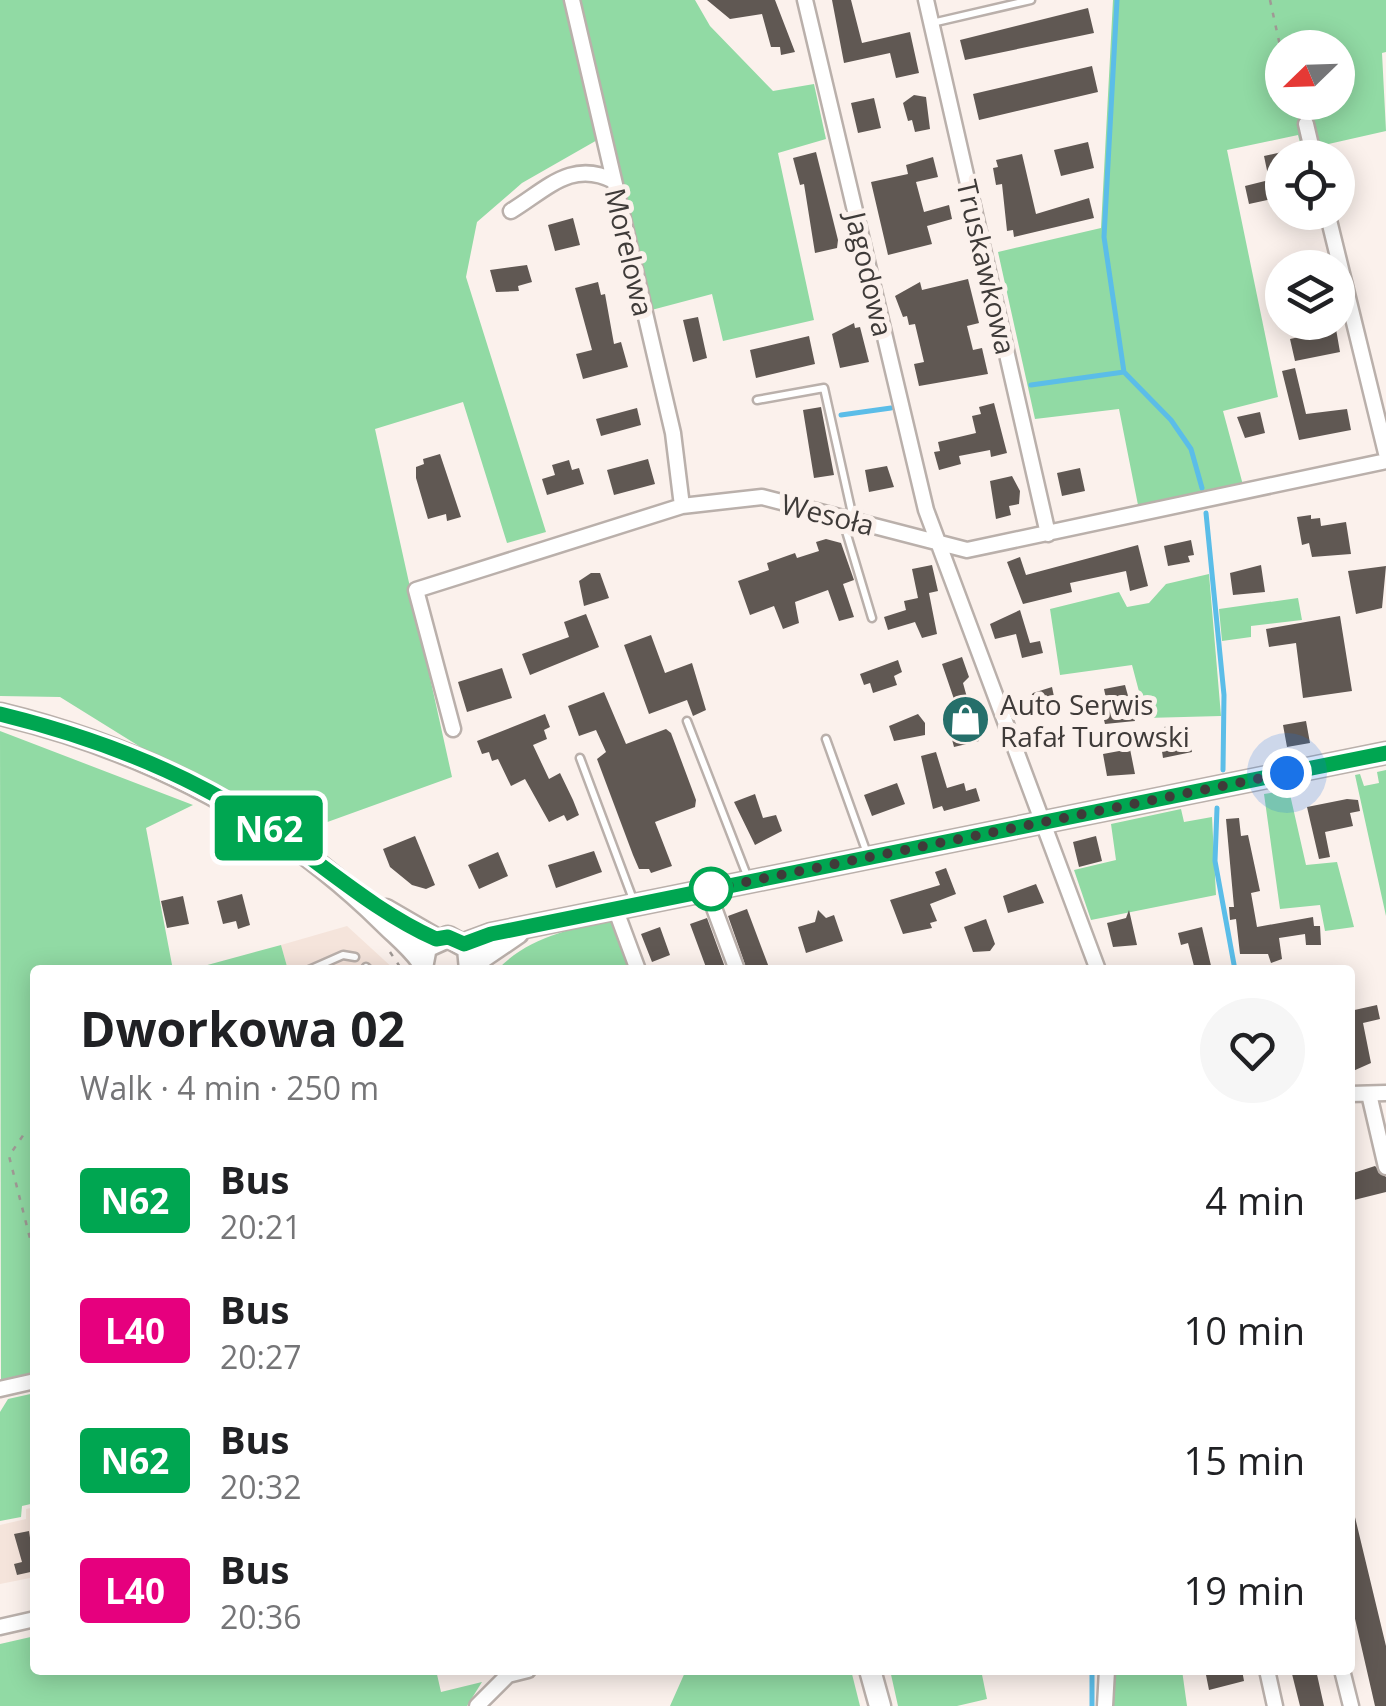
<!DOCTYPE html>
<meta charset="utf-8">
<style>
body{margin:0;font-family:"Open Sans",sans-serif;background:#f6f6f6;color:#202124;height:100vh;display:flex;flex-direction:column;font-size:38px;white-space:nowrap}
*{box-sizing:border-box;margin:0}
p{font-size:32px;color:#757577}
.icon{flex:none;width:55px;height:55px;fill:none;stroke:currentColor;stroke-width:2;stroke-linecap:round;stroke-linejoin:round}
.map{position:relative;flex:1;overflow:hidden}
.side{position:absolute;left:30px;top:965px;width:1325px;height:710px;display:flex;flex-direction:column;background:#fff;border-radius:10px;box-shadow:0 5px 25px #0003}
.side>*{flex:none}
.badge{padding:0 20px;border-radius:8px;font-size:35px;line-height:65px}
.needle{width:65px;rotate:247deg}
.tools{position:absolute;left:1265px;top:30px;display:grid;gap:20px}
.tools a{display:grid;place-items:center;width:90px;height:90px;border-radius:50%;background:#fff;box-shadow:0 5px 25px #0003;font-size:50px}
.you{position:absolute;width:50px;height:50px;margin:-25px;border:8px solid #fff;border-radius:50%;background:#1a73e8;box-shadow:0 0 0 15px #1a73e833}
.map>.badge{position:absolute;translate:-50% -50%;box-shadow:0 0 0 5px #fff}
.round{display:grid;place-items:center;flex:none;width:105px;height:105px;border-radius:52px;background:#f6f6f6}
.summary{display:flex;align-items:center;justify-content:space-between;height:170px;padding:0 50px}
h1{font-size:48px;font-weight:700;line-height:75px}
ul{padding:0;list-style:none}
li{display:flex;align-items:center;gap:30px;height:130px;padding:0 50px}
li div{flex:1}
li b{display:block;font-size:38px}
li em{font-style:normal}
li .badge{min-width:110px;font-weight:700;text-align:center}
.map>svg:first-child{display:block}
</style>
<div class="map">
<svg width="1386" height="1706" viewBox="0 0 1386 1706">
<rect width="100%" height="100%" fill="#fbf1ec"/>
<path fill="#f5e4db" d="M 347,926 L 395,970 L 288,970 L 281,945 Z
M 35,1507 L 35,1577 L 0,1584 L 0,1525 L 26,1519 L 26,1509 Z"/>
<path fill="#91daa4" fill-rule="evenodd" d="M 0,0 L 695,0 L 710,26 L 773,91 L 814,84 L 826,139 L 778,153 L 814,320 L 723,341 L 712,294 L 644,312 L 599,139 L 522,183 L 477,222 L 466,277 L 546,532 L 507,543 L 463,402 L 375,429 L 452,777 L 297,833 L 155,756 L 60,697 L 0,696 Z
M 1113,0 L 1386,0 L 1386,52 L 1382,53 L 1386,131 L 1302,150 L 1298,135 L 1227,150 L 1278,397 L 1223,411 L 1243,485 L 1138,505 L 1119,409 L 1035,419 L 998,252 L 1101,228 ZM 1282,48 L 1338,48 L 1338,102 L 1282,102 Z
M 1209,574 L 1221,716 L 1146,718 L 1132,665 L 1060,675 L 1050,609 L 1119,592 L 1127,607 L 1149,603 L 1166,584 Z
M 1298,598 L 1302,620 L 1251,626 L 1251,637 L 1222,641 L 1219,609 Z
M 0,731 L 193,805 L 146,828 L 173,970 L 35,970 L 35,1376 L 1,1385 Z
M 1386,770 L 1386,916 L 1355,775 L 1360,774 L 1364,786 L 1379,783 L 1377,772 Z
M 1289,790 L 1306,865 L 1337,862 L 1354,927 L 1325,931 L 1320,905 L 1280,909 L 1264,794 Z
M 1181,809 L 1184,822 L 1212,817 L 1216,895 L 1091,920 L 1074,870 L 1116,860 L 1111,824 Z
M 613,919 L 634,970 L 497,970 C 530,936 569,930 613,919 Z
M 281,945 L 288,970 L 189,970 Z
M 35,1393 L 35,1503 L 22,1506 L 21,1517 L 0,1521 L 0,1412 L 8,1399 Z
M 35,1636 L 35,1670 L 436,1670 L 441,1692 L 482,1682 L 467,1706 L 0,1706 L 0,1644 Z
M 686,1670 L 851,1670 L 860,1706 L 670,1706 Z
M 890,1670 L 981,1670 L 987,1699 L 957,1706 L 898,1706 Z
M 1115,1670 L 1182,1670 L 1187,1706 L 1113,1706 Z"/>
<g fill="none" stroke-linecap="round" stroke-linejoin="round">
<path stroke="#5bbde8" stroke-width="5" d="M 1117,0 L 1104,237 L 1124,372 L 1171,420 L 1191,449 L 1202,488
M 1031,385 L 1124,372
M 841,415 L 891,408
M 1206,513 L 1224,695 L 1223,770
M 1217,808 L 1215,861 L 1235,970
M 1092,1670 L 1092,1706"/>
</g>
<path fill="#605853" d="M 707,0 L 775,0 L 795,52 L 781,55 L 780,47 L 771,47 L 762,14 L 730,19 Z
M 832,0 L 851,0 L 862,43 L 910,32 L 919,73 L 896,78 L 890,53 L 844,63 Z
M 1088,8 L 1094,33 L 965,60 L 960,40 Z
M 1092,66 L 1098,92 L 979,120 L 973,94 Z
M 914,95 L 926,97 L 930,129 L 915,132 L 912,120 L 908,121 L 903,103 Z
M 874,98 L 881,128 L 858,133 L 851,103 Z
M 1088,142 L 1094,168 L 1061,176 L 1054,150 Z
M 816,152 L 838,240 L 837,248 L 815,253 L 804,184 L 800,185 L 793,158 Z
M 1282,152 L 1282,197 L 1249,204 L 1245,186 L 1269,180 L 1264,156 Z
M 1022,154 L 1036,214 L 1089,198 L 1094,218 L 1014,237 L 1013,230 L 1007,231 L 1002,184 L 996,185 L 993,168 L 998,167 L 996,160 Z
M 933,157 L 938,177 L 916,182 L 924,212 L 949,205 L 952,219 L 927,226 L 932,244 L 888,255 L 871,182 L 908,174 L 906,165 Z
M 573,218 L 580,245 L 555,251 L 548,225 Z
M 527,265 L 532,282 L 518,286 L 519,291 L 496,292 L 490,270 Z
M 968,279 L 979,323 L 967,326 L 973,350 L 982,348 L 988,374 L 919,386 L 914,364 L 924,362 L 915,324 L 909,325 L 907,316 L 903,317 L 895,296 L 920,282 L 922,290 Z
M 598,282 L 601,295 L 605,294 L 614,344 L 621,342 L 628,367 L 583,379 L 576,354 L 592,350 L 575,288 Z
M 698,317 L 707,358 L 693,362 L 683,320 Z
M 854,323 L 855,328 L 860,327 L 869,362 L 840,368 L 832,334 Z
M 1336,329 L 1340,352 L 1295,361 L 1290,339 Z
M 809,336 L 815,364 L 756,378 L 750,350 Z
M 1295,368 L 1306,414 L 1347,409 L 1351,430 L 1299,440 L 1282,371 Z
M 994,403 L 1007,453 L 991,457 L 990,450 L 959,456 L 961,464 L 939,470 L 934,452 L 940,451 L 938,442 L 976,433 L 972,416 L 981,414 L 979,407 Z
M 821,407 L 834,475 L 814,478 L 803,410 Z
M 637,408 L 641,425 L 601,436 L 596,419 Z
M 1260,412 L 1265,433 L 1245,438 L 1237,417 Z
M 440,454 L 461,517 L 447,521 L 446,514 L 428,519 L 416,478 L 416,467 L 424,464 L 423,459 Z
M 648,459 L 655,484 L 614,495 L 607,470 Z
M 569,460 L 572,470 L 579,468 L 584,484 L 547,495 L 542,479 L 555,475 L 552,465 Z
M 887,466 L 894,487 L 869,492 L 865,470 Z
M 1080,468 L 1085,491 L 1062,496 L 1057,473 Z
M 1012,476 L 1020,491 L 1019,504 L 1009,506 L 1011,515 L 996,519 L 990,481 Z
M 1311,515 L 1311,519 L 1320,518 L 1321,526 L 1346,522 L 1351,554 L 1312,557 L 1309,543 L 1302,545 L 1297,517 Z
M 826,539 L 841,543 L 854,580 L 843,584 L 854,617 L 839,621 L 828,590 L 795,602 L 799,623 L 783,629 L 774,606 L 750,615 L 738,581 L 769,570 L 767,563 L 795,553 L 797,558 L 819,551 L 816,542 Z
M 1191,540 L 1194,555 L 1188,556 L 1190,562 L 1168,566 L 1164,546 Z
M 1138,545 L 1148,586 L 1130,591 L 1126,571 L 1070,583 L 1072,592 L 1023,604 L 1007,562 L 1020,557 L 1026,575 Z
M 932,565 L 938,591 L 929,593 L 937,634 L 922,638 L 915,622 L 888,630 L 884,617 L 906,610 L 904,601 L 918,598 L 912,569 Z
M 1261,565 L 1265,592 L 1233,595 L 1230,573 Z
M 1386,566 L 1382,608 L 1356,614 L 1348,571 Z
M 591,573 L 600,573 L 609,598 L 584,606 L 579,581 Z
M 1020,610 L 1030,643 L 1040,641 L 1043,653 L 1022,658 L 1016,634 L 995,639 L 990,624 Z
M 586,614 L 599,647 L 530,675 L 522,654 L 569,637 L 564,622 Z
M 1340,616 L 1352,691 L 1303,698 L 1296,643 L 1269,647 L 1266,629 Z
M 651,635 L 665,673 L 692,663 L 706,710 L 693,716 L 687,700 L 649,714 L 624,645 Z
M 962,657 L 969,677 L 963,683 L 979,741 L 954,747 L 944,709 L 956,705 L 942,664 Z
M 898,660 L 902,672 L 894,676 L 897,685 L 873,693 L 870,683 L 864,685 L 860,674 Z
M 502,668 L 512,698 L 467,712 L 458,682 Z
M 1125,685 L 1135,721 L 1105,724 L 1100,704 L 1107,703 L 1104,689 Z
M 1052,687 L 1057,711 L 1035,717 L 1029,699 L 1033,693 Z
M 604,692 L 626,744 L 666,729 L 671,733 L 696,800 L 695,807 L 655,822 L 672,866 L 651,873 L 649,869 L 639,869 L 633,855 L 597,759 L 606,752 L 596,730 L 579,736 L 568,706 Z
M 545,714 L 550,727 L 544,730 L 547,739 L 533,745 L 549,779 L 560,773 L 573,800 L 579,815 L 567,821 L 564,815 L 549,822 L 525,779 L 511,786 L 498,759 L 492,761 L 489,752 L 482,754 L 477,741 Z
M 918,714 L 925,723 L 925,735 L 894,741 L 889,726 Z
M 1306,721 L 1310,743 L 1287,747 L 1283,725 Z
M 1176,724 L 1178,733 L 1187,731 L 1192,752 L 1163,758 L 1161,745 L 1167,744 L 1164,727 Z
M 1130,749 L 1135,774 L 1107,776 L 1103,754 Z
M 936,752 L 947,788 L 964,783 L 966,791 L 976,788 L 980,801 L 944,811 L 942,806 L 933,809 L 921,756 Z
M 897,783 L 905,804 L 872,816 L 864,795 Z
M 755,794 L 763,818 L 776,815 L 782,831 L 755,845 L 734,802 Z
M 1347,799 L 1358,800 L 1360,811 L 1350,813 L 1353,826 L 1325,832 L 1330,857 L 1319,859 L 1307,807 Z
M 1239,818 L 1241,836 L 1248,835 L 1260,891 L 1251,893 L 1257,927 L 1313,917 L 1314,926 L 1320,926 L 1321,945 L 1306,945 L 1305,934 L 1279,938 L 1282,959 L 1271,963 L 1268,954 L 1240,954 L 1236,919 L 1230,920 L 1229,907 L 1234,907 L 1226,819 Z
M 415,836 L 435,885 L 426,889 L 412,885 L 390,867 L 383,849 Z
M 1096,836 L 1102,861 L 1079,867 L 1073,842 Z
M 594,851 L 602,872 L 556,888 L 548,865 Z
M 498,852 L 508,876 L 479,889 L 468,865 Z
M 946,868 L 956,894 L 930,904 L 937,921 L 930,923 L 932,928 L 903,934 L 890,900 L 940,885 L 935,872 Z
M 1036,884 L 1044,903 L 1008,913 L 1003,896 Z
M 242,894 L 250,925 L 238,929 L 236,921 L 223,924 L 217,901 Z
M 183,896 L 189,924 L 167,928 L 161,901 Z
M 747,909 L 762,949 L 770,970 L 747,970 L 728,916 Z
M 818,910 L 826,918 L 834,915 L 843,941 L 806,953 L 798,927 L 815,922 Z
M 1129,910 L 1137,945 L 1113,947 L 1107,923 L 1126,918 Z
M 707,918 L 726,970 L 707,970 L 690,924 Z
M 986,919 L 995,944 L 990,951 L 973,952 L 964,927 Z
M 660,927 L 670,955 L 652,962 L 641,934 Z
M 1202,927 L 1212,970 L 1195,970 L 1188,943 L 1181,945 L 1178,933 Z
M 1377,1005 L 1380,1019 L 1363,1023 L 1371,1063 L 1353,1071 L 1350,1011 Z
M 1375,1166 L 1386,1177 L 1386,1192 L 1350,1201 L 1350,1174 Z
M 1350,1513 L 1354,1513 L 1386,1646 L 1386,1706 L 1375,1706 L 1350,1597 Z
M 29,1531 L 35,1571 L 17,1575 L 14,1564 L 22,1562 L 14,1534 Z
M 1205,1670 L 1242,1670 L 1244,1681 L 1209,1690 Z
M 1291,1670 L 1316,1670 L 1324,1706 L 1300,1706 Z"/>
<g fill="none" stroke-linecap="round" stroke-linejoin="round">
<defs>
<path id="lane" d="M 932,23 L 1031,0
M 757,400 L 824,388 L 853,518
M 842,518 L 872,618
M 687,721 L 748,878
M 826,739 L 868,856
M 580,758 L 634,902
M 366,967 L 369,970
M 309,970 L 343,955 L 355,957"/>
<path id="street" d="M 572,0 L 673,433 L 682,506
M 805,0 L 926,510 L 1098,970
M 926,0 L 1048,534
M 1306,124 L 1314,158
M 511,211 C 547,189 572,159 614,181
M 1327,212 L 1386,453
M 453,729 L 416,590 L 682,506 L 762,497 L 967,550 L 1386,461
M 707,889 L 737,970
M 615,908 L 638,970
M 1350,1094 L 1386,1093
M 1369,1094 L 1386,1167
M 0,1389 L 35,1381
M 0,1627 L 35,1619
M 1267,1670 L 1275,1706
M 1342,1670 L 1351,1706
M 477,1706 L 508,1675 L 528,1670
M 1105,1706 L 1107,1670"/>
<path id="secondary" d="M 0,714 C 145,749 277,817 384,922 C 397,935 410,945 421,960
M 386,910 L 436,939
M 464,944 L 491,934 L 1386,753
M 471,965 L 518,933
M 422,968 L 426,947 L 448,937 L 468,948 L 470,970
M 870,1670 L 880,1706"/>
</defs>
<use href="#lane" stroke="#bab0ab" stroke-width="11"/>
<use href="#street" stroke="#bab0ab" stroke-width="19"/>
<use href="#secondary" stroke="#bab0ab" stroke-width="25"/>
<path stroke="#a09995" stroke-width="2.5" stroke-dasharray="5 8" stroke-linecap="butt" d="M 1270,0 L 1282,55
M 390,952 L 402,970
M 35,1133 L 24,1134 L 9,1156 L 35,1258"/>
<use href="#lane" stroke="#fff" stroke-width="6"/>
<use href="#street" stroke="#fff" stroke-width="14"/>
<use href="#secondary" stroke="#fff" stroke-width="20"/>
</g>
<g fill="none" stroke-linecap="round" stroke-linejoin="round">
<defs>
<path id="line" d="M 0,714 C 94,737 189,773 269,828 C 325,866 374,911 436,939 L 448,937 L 464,944 L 491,934 L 1386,753"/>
</defs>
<use href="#line" stroke="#fff" stroke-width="22"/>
<use href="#line" stroke="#00a651" stroke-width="15"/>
<path stroke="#3f3b39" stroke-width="10" stroke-dasharray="0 18" d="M 711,889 L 1287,773"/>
</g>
<defs>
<symbol id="shop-disc" viewBox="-11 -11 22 22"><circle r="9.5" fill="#256f6a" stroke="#fbf1ec"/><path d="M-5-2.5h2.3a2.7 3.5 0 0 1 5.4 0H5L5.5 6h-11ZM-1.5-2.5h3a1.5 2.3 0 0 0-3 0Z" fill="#fff"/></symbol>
</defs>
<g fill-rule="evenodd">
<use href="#shop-disc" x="938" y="692" width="55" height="55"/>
</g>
<circle fill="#fff" stroke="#00a651" stroke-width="5" cx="711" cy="889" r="20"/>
<g text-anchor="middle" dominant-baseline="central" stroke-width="10" stroke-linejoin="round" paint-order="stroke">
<g font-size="28" fill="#3f3b39" stroke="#fbf1ec">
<text transform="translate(630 252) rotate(77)">Morelowa</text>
<text transform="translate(987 267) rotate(77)">Truskawkowa</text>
<text transform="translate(870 274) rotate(77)">Jagodowa</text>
<text transform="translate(828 514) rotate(14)">Wesoła</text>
</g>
<g font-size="28" fill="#3f3b39" stroke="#fbf1ec" text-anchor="start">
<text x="1000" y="704">Auto Serwis<tspan x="1000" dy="32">Rafał Turowski</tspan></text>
</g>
</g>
</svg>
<div class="tools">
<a><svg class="needle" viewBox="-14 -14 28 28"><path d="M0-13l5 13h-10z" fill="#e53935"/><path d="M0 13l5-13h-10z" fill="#757577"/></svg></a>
<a><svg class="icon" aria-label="locate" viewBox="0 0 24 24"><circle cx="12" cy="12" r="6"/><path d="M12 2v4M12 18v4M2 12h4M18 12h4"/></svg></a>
<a><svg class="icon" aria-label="layers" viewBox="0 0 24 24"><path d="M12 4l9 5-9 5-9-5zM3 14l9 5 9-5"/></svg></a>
</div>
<div class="you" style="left:1287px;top:773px"></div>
<b class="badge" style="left:269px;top:828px;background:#00a651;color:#fff">N62</b>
<section class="side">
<div class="summary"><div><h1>Dworkowa 02</h1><p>Walk · 4 min · 250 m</p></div><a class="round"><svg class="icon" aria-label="heart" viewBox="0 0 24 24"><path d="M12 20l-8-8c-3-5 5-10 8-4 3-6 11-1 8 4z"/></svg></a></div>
<ul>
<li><span class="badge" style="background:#00a651;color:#fff">N62</span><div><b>Bus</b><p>20:21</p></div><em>4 min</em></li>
<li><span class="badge" style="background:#e6007e;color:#fff">L40</span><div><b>Bus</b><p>20:27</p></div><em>10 min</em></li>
<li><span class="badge" style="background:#00a651;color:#fff">N62</span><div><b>Bus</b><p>20:32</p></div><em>15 min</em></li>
<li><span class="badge" style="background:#e6007e;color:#fff">L40</span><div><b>Bus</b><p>20:36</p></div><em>19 min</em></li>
</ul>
</section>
</div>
